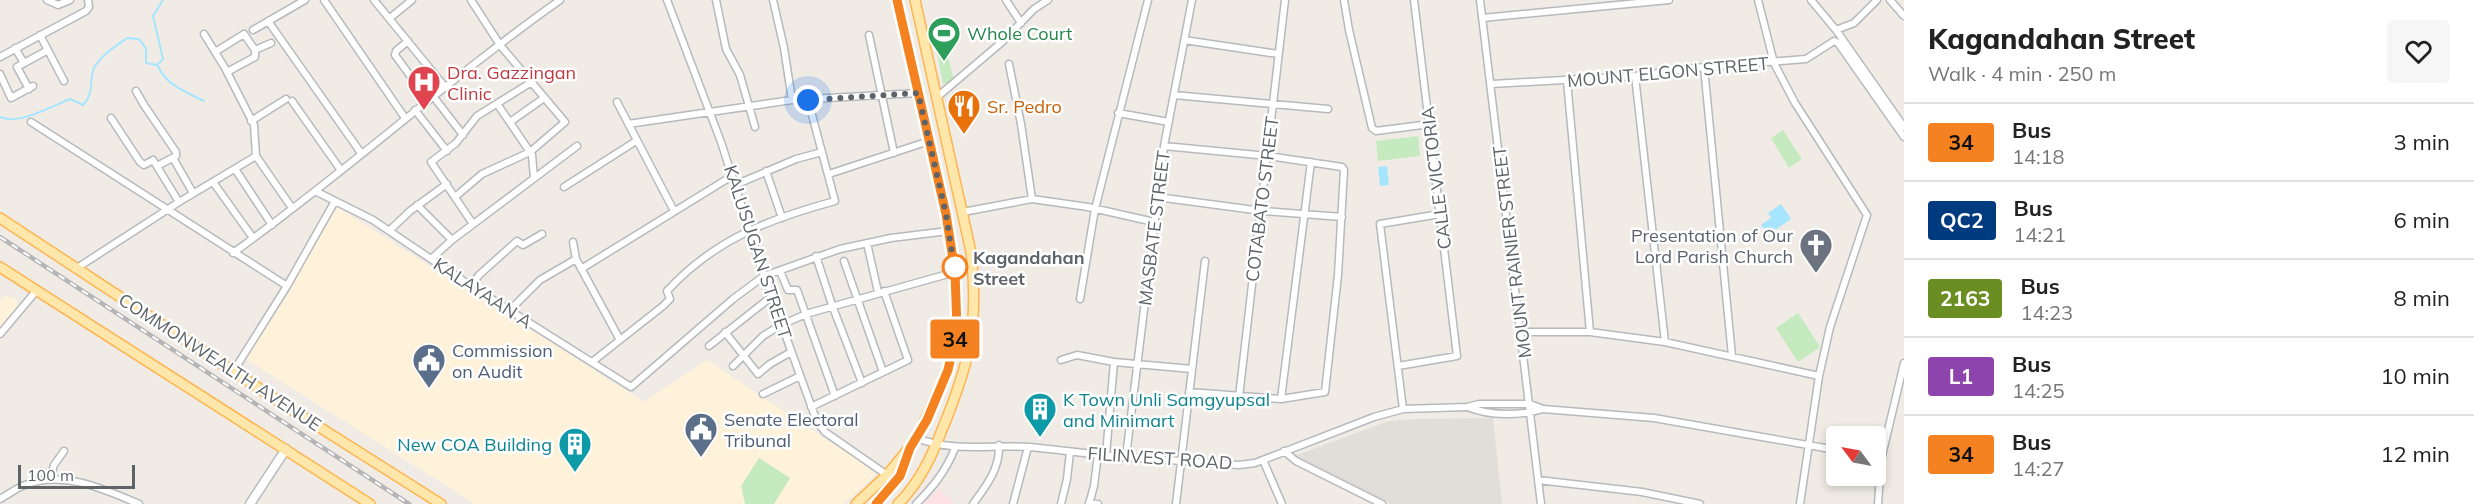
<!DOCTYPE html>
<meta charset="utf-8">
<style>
body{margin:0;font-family:Mulish,sans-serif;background:#f6f6f6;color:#222;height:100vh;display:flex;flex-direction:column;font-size:22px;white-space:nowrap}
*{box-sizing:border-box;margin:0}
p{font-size:20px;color:#767676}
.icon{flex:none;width:33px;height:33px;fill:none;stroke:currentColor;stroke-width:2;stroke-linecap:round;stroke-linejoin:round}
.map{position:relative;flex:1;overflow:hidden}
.drawer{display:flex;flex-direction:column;background:#fff;width:570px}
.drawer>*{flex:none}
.badge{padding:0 12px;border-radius:4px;font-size:21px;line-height:39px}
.needle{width:39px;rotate:302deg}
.tools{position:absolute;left:1826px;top:426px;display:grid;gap:12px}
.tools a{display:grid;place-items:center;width:60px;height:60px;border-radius:6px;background:#fff;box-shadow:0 3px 9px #0003;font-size:30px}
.scale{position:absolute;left:18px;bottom:15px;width:117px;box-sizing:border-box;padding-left:6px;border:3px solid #5d6367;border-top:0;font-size:16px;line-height:21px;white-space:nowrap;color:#5d6367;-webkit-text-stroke:4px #fff;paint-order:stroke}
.you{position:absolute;width:30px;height:30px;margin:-15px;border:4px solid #fff;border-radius:50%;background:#1a73e8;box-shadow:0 0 0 9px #1a73e833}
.map>.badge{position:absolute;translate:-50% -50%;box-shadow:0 0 0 3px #fff}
.round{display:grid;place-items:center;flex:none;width:63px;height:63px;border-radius:6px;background:#f6f6f6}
.overview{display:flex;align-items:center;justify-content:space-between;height:102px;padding:0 24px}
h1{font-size:28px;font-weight:800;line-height:45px}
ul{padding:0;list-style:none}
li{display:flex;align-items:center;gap:18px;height:78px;padding:0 24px;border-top:2px solid #e0e0e0}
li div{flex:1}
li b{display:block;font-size:22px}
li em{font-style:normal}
li .badge{min-width:66px;font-weight:700;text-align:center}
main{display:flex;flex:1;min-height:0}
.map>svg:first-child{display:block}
</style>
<main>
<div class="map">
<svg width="1904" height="504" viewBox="0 0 1904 504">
<rect width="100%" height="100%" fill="#f0ece5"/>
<path fill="#fff2db" d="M 337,207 L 644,402 L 707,360 L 877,473 L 844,504 L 475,504 L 246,359 Z
M 5,296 L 16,299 L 18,306 L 0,328 L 0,301 Z"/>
<path fill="#e1ded9" d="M 1493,418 L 1502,504 L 1390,504 L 1294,456 L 1389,421 L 1416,419 Z"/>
<path fill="#fee1e2" d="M 939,488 L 954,504 L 923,504 Z"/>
<path fill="#c5eabf" d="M 944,41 L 954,81 L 943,84 L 935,43 Z
M 1783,130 L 1802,159 L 1789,168 L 1771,138 Z
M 1418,136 L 1420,156 L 1378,161 L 1376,141 Z
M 1798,313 L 1820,347 L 1798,362 L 1776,328 Z
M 759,458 L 790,478 L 774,504 L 745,504 L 741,486 Z"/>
<path fill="#a6e5ff" d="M 1387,166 L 1389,185 L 1380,186 L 1378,167 Z
M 1781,204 L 1791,219 L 1768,235 L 1761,225 L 1771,218 L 1768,213 Z"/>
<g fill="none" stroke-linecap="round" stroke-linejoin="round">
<path stroke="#a6e5ff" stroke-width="2" d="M 158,66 C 166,85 186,92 204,101
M 0,117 C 17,126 52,106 70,99 L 83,105 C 94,94 89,82 94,68 C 100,56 116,46 127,38 L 139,39 L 146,49 L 146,63 L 157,65 L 163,59 L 153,16 L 163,0"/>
<defs>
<path id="minor" d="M 47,0 L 58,5 L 70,0
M 324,0 L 405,118
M 374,0 L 445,87
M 667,0 L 721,142 L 764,276 L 817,422 L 825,432 L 887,475
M 716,0 L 726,49 L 740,75 L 755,127
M 773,0 L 784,48 L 792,100
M 1006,0 L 1021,23
M 1344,0 L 1349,30 L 1372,128 L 1376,131 L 1430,124
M 1480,0 L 1541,504
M 1758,0 L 1774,63 L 1795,103 L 1867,215 L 1830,327 L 1819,376 L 1800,504
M 1811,0 L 1836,30 L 1904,127
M 1890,0 L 1904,16
M 390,18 L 412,0
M 1482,18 L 1669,0
M 268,21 L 361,153
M 253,30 L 305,0
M 1836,30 L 1854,23 L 1877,0
M 204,34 L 225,68 L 254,125 L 256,156
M 40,35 L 64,81
M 869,35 L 894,153
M 1184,40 L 1278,54
M 408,41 L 396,51 L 395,55 L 428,100
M 15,48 L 24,63
M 255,50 L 271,43
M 215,52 L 244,34 L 255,50 L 255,57 L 227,72
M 0,57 L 86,11 L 89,7 L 88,0
M 1009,64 L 1021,124 L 1032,199
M 1704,67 L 1732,356
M 0,74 L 11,98 L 33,86
M 1635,76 L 1665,342
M 1567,81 L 1590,332
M 1492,84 L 1635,76 L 1704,67 L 1806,59 L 1834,41 L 1838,43 L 1904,137
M 29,89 L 17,67 L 48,50
M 136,91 L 144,105 L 176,152 L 176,156 L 157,166
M 1174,95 L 1328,109
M 433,96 L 463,135
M 936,98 L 1002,42 L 1034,9 L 1048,0
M 292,101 L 340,169
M 617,102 L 674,211
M 498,105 L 532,155 L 534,178
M 415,110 L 447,151
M 1118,113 L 1169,122
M 111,118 L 140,162 L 144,165 L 153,160 L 179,202
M 251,121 L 286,99
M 31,122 L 287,286
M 510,122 L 544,98
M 628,124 L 792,100 L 918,93
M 1164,146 L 1268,156 L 1342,167 L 1344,170 L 1338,275 L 1325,392 L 1281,399 L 1189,392
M 256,156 L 292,208
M 173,158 L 193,193
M 235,169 L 272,225
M 766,171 L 782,218
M 829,174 L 929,141
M 213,182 L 253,238
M 735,185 L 796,159 L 822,152
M 564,187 L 636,141
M 315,191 L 373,220 L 471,286 L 631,387 L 733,299 L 764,276 L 840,249 L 891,238 L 948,231
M 455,197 L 482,174 L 530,152 L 565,122 L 500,45 L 471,0
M 1157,197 L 1262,211 L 1342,217
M 417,205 L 452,240
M 963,212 L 1032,199 L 1088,207 L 1154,222
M 473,224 L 431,162 L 456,143 L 477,116 L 530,83
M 389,231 L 410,211 L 447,184
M 573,242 L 576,259 L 620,340
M 867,243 L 878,292
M 233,253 C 345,173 447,80 560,0
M 816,256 L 832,305 L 862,383
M 431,259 L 452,240 L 577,146
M 844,261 L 883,372
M 77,268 L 179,202 L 256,156
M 581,269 L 732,176
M 780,271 L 788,290 L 797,290 L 835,396
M 471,286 L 479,275 L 517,241 L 523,245 L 542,234
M 1080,299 L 1095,209 L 1148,0
M 510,310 L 540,280 L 576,259
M 725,332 L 758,374 L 770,364 L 791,352
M 1521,332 L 1590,332 L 1665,342 L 1819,376
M 0,334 L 37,290
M 709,346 L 771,297
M 1061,360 L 1077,355 L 1114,362 L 1192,369
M 592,362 L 663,306 L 670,299 L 667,291 C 715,239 769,219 835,201 L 808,100
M 733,366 L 763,336 L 781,325 L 806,314 L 955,272
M 1398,366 L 1457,356 L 1414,0
M 233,372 L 287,286 L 335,201
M 763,394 L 800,376
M 1239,397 L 1285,0
M 1281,399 L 1311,162
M 811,407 L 908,360 L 884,291
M 1468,407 C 1489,416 1521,416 1543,409
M 1403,409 L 1380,224 L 1440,214
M 917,438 C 954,453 991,444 1030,447 C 1062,450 1093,455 1125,457 C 1163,460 1201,462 1239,465 L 1255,463 L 1374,417 L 1403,409 L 1467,407 L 1479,404 L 1530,404 L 1543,409 L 1654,418 L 1836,450
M 1284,451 L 1296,461 L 1382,504
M 1106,455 L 1114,362
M 1126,457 L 1164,146 L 1192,0
M 1263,460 L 1282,504
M 50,479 L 54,465 L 64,451
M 1538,480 L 1642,492 L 1700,504
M 0,499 C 8,495 16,488 25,485 C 63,470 104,489 139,504
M 1089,503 L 1098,504
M 916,504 C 933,487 946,471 955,448
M 973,504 C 986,486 1000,469 999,445
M 1013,504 L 1028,447
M 1061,504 L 1067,479 L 1070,452
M 1089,504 L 1094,486 L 1098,454
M 1176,504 L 1205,261
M 1878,504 L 1881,460 L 1904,363"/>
<path id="secondary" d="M 250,504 L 286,449"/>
<path id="primary" d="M 0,218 L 286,406 L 441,504
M 0,267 L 370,504
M 856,504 L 887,475 L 917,438 L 948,370 L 957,329 L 955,272 L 946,215 L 897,0
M 876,504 L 900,476 L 909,453
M 898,504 C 919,483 931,458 942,430 C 970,362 979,326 971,252 L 915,0"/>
</defs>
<use href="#minor" stroke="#b6b9bd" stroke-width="9"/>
<use href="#secondary" stroke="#b6bbc0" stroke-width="11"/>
<use href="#primary" stroke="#feb551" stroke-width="12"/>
<use href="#minor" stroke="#fff" stroke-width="6"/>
<use href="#secondary" stroke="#fff" stroke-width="8"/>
<use href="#primary" stroke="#ffe6ab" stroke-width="9"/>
<defs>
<path id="rail" d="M 0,237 L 409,504"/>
</defs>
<use href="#rail" stroke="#b4b5b6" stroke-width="4.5"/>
<use href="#rail" stroke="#fff" stroke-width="2" stroke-dasharray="7" stroke-linecap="butt"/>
</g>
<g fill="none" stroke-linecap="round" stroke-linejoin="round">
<defs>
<path id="line" d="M 876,504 L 900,476 L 910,448 L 927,420 L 948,370 L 957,329 L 955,272 L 946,214 L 897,0"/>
</defs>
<use href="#line" stroke="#fff" stroke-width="14"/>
<use href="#line" stroke="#f58220" stroke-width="9"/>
<path stroke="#5d6367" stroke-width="6" stroke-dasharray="0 10.8" d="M 808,100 L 918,93 L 946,214 L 955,272 L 955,267"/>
</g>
<defs>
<symbol id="stadium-pin" viewBox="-11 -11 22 30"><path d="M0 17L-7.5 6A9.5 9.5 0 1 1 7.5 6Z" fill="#2e9e5b" stroke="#fff"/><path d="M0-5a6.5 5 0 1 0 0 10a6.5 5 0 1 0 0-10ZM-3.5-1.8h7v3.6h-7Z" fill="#fff"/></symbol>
<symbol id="hospital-pin" viewBox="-11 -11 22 30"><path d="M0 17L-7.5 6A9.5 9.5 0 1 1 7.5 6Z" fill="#e0444e" stroke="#fff"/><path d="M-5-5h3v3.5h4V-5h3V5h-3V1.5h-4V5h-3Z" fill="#fff"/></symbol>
<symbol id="restaurant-pin" viewBox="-11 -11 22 30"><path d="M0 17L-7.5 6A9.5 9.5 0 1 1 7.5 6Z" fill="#e8710a" stroke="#fff"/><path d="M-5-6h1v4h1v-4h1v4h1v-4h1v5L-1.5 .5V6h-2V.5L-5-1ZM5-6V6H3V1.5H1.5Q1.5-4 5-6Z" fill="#fff"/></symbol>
<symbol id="church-pin" viewBox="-11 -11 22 30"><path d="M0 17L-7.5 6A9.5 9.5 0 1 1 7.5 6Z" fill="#6b7280" stroke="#fff"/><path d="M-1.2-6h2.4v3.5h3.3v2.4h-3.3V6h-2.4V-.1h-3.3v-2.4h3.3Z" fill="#fff"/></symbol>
<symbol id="civic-pin" viewBox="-11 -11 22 30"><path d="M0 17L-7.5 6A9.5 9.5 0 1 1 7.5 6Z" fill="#5c6f8a" stroke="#fff"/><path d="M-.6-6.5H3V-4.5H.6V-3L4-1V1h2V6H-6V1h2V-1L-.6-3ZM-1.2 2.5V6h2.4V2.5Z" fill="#fff"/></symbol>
<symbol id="building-pin" viewBox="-11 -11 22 30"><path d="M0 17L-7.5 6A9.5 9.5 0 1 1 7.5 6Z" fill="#0f9aa8" stroke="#fff"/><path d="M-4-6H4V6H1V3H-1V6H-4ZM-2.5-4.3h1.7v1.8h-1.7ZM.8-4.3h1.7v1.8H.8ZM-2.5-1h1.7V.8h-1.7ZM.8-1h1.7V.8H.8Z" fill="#fff"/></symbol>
</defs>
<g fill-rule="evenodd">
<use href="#stadium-pin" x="925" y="14" width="38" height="52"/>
<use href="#hospital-pin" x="405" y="63" width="38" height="52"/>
<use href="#restaurant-pin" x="945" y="87" width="38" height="52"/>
<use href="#church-pin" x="1797" y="226" width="38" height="52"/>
<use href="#civic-pin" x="410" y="341" width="38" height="52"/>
<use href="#building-pin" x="1021" y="390" width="38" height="52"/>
<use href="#civic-pin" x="682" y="410" width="38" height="52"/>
<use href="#building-pin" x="556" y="425" width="38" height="52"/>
</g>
<circle fill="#fff" stroke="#f58220" stroke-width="3" cx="955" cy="267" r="12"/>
<g text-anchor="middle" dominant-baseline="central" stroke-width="5" stroke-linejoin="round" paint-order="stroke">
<g font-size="18" fill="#27864d" stroke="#fff" text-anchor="start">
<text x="967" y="33">Whole Court</text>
</g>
<g font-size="18" fill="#be3a42" stroke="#fff" text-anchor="start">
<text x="447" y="72">Dra. Gazzingan<tspan x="447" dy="21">Clinic</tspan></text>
</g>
<g font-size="18" fill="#5d6367" stroke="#fff">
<text transform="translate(1668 72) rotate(-5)">MOUNT ELGON STREET</text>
<text transform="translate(1436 178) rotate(-97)">CALLE VICTORIA</text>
<text transform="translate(1262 199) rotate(-83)">COTABATO STREET</text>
<text transform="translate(1154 228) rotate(-83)">MASBATE STREET</text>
<text transform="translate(758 252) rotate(72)">KALUSUGAN STREET</text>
<text transform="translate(1512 252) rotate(-97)">MOUNT RAINIER STREET</text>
<text transform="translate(483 293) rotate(33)">KALAYAAN A</text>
<text transform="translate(220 362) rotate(33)">COMMONWEALTH AVENUE</text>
<text transform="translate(1160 458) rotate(4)">FILINVEST ROAD</text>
</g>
<g font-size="18" fill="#c56008" stroke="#fff" text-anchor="start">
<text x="987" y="106">Sr. Pedro</text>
</g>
<g font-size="18" fill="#5b616d" stroke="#fff" text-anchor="end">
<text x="1793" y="235">Presentation of Our<tspan x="1793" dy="21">Lord Parish Church</tspan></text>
</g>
<g font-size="18" font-weight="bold" fill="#5d6367" stroke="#fff" text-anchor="start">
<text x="973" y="257">Kagandahan<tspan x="973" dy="21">Street</tspan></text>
</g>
<g font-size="18" fill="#4e5e75" stroke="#fff" text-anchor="start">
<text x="452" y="350">Commission<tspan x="452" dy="21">on Audit</tspan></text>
<text x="724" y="419">Senate Electoral<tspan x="724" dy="21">Tribunal</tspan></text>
</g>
<g font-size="18" fill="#0d838f" stroke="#fff" text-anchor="start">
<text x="1063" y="399">K Town Unli Samgyupsal<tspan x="1063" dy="21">and Minimart</tspan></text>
<text x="552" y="444" text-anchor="end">New COA Building</text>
</g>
</g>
</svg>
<div class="tools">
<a><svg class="needle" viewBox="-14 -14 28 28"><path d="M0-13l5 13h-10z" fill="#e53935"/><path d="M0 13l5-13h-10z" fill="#767676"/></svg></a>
</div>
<div class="scale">100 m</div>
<div class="you" style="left:808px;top:100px"></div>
<b class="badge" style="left:955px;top:339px;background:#f58220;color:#111">34</b>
</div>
<section class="drawer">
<div class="overview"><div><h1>Kagandahan Street</h1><p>Walk · 4 min · 250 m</p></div><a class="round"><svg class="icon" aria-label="heart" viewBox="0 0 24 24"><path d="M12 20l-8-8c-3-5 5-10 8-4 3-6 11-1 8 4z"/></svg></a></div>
<ul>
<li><span class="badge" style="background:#f58220;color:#111">34</span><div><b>Bus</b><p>14:18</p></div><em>3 min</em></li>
<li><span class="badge" style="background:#003b80;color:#fff">QC2</span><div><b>Bus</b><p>14:21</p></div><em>6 min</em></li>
<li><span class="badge" style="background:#6b8e23;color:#fff">2163</span><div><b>Bus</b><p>14:23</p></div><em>8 min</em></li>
<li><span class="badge" style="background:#8e44ad;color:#fff">L1</span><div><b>Bus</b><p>14:25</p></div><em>10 min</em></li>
<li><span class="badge" style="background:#f58220;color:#111">34</span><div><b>Bus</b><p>14:27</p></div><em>12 min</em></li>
</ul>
</section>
</main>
